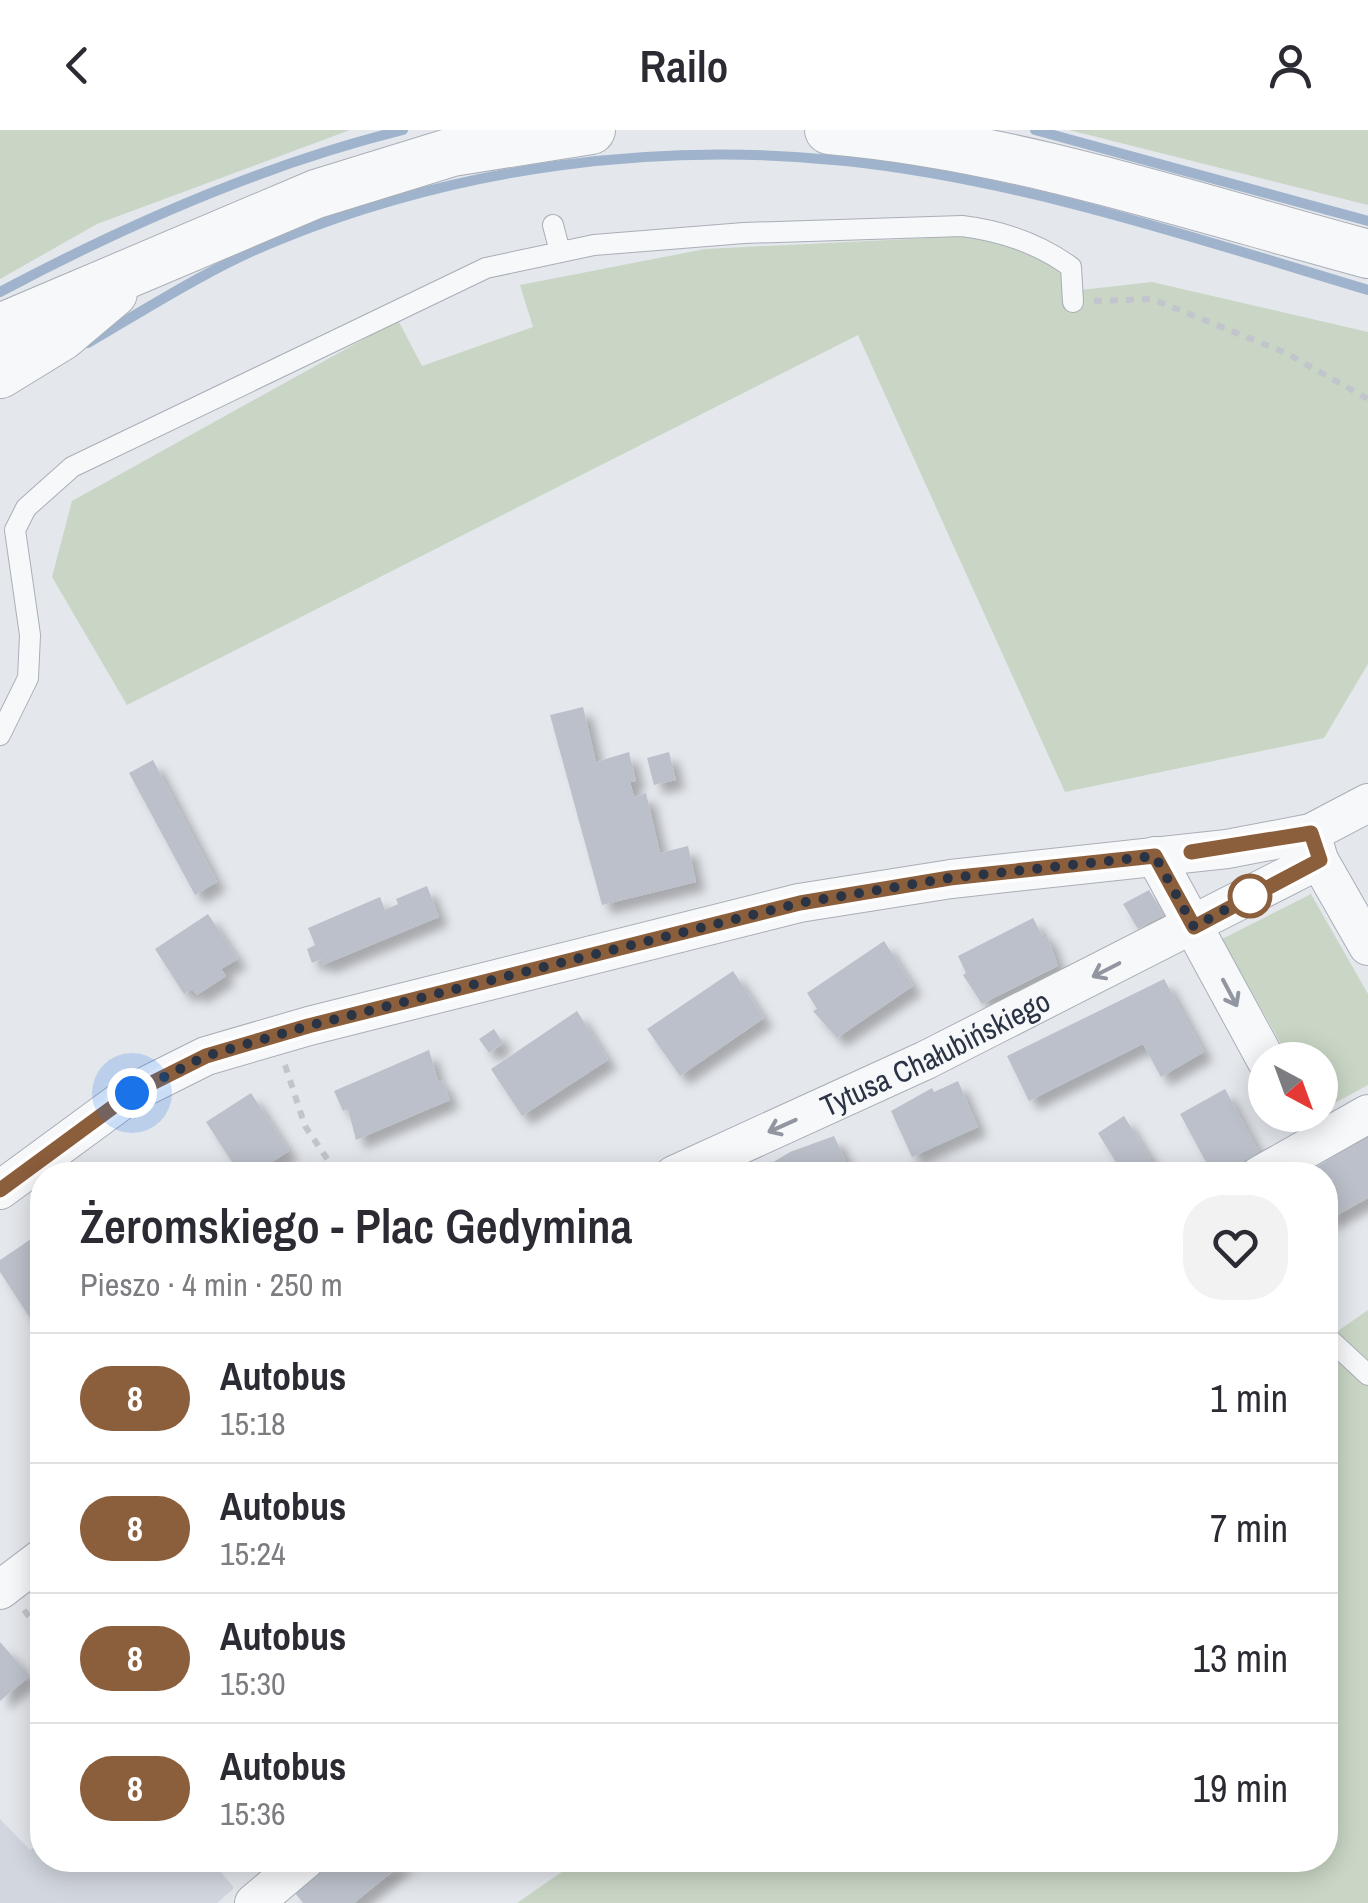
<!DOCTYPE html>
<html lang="pl">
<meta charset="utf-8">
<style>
body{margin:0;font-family:"Archivo Narrow",sans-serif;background:#f2f2f3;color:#2b2b33;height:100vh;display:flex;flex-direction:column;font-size:38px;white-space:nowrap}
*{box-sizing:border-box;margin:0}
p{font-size:32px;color:#7c7c81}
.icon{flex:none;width:55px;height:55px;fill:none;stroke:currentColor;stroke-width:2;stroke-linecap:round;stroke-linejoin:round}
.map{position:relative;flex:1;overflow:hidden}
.sheet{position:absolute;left:30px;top:1032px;width:1308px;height:710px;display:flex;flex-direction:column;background:#fff;border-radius:40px;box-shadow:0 5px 25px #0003}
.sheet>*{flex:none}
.badge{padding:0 20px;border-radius:32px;font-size:35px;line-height:65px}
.needle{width:65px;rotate:139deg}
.tools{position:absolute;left:1248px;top:912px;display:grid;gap:20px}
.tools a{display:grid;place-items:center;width:90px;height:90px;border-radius:50%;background:#fff;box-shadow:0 5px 25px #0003;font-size:50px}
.you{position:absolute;width:50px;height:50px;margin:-25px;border:8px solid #fff;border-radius:50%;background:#1a73e8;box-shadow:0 0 0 15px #1a73e833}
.map>.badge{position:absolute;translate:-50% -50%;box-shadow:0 0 0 5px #fff}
.round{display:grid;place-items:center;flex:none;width:105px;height:105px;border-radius:40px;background:#f2f2f3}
.overview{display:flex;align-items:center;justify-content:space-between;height:170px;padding:0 50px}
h1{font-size:48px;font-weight:600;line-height:75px}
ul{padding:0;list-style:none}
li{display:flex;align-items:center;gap:30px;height:130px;padding:0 50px;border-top:2px solid #e1e1e2}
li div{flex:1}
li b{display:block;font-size:38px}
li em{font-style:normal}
li .badge{min-width:110px;font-weight:700;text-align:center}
header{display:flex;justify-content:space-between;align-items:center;height:130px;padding:0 50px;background:#fff;font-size:45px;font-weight:600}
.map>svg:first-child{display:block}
</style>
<header><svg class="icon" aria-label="back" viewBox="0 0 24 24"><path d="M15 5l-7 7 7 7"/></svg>Railo<svg class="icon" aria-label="person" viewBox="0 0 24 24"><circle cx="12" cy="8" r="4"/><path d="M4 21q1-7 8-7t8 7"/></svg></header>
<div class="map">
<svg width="1368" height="1773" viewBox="0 0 1368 1773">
<defs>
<filter id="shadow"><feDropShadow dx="9" dy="9" stdDeviation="5" flood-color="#0004"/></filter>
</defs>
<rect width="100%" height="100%" fill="#e4e7ec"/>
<path fill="#d2d6de" d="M 0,1689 L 30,1720 L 42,1710 L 42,1730 L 211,1730 L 234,1758 L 217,1773 L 0,1773 Z"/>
<path fill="#c9d6c5" d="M 0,0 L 350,0 L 97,94 L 0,149 Z
M 1069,0 L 1368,0 L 1368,75 Z
M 1011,104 L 1081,160 L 1152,152 L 1368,202 L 1368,534 L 1324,608 L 1065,662 L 858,205 L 127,575 L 52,447 L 72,371 L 398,190 L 422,236 L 533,197 L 520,155 L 705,119 Z
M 1311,764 L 1368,864 L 1368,955 L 1320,981 L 1320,930 L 1290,930 L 1222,809 Z
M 1368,1180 L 1368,1773 L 517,1773 L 579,1730 L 1325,1730 L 1325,1210 Z"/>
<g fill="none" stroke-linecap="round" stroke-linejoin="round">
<path stroke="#9fb4cc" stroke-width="10" d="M 1035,0 L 1368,91
M 0,162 C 126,95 265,34 403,0
M 88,213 C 151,176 213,136 281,109 C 459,37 655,11 846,31 C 1023,50 1198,109 1368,160"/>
</g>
<path fill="#bbc0ca" filter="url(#shadow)" d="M 583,577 L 596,632 L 629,622 L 636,651 L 630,652 L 634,667 L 646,663 L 660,723 L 688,716 L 696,752 L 602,775 L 550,585 Z
M 669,622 L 676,650 L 654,655 L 647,628 Z
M 153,630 L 217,752 L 195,765 L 129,643 Z
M 427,756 L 439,787 L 323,835 L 321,829 L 312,833 L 307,819 L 315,815 L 308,798 L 380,767 L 385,780 L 398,774 L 396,769 Z
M 1149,760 L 1164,785 L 1138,799 L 1123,774 Z
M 208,784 L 238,829 L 221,839 L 226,846 L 197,865 L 192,859 L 184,864 L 155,819 Z
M 1033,788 L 1042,805 L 1046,803 L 1058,836 L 982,874 L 963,845 L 966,843 L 958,826 Z
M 884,811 L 913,856 L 837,908 L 813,881 L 817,879 L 807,863 Z
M 733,841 L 764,888 L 680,946 L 647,899 Z
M 1164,849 L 1204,922 L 1161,947 L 1143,914 L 1029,971 L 1007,926 Z
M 577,881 L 608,930 L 522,986 L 491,939 Z
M 494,899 L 503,913 L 489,923 L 479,909 Z
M 429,920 L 438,951 L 442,950 L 450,970 L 356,1010 L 348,979 L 343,981 L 334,961 Z
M 958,951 L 978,997 L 912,1027 L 891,981 L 932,958 L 934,962 Z
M 1225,959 L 1260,1024 L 1213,1045 L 1180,984 Z
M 251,963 L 289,1021 L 252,1045 L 225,1045 L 236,1038 L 206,992 Z
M 1124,986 L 1156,1038 L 1161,1045 L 1122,1042 L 1098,1003 Z
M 1368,1005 L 1368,1068 L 1325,1092 L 1325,1045 L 1303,1045 Z
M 834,1006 L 852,1045 L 770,1045 L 767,1036 L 790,1022 Z
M 40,1103 L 42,1184 L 32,1191 L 0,1142 L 0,1130 Z
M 0,1512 L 30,1546 L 0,1571 Z
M 335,1730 L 407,1730 L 354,1773 L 303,1773 L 295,1763 Z"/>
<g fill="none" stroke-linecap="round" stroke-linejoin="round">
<defs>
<path id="service" d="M 553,95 L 560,122
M 0,605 L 28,548 L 30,505 L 15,400 L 26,378 L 72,337 L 486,138 L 594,115 L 744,103 L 962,96 C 1003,101 1038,113 1071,137 L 1073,172
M 1325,1205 L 1368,1245"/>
<g id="minor">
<path d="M 1312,706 L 1319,730 L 1368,816"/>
<path d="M 1155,726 L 1266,930"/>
<path id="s1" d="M 674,1045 L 926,930 L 1319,730"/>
<path d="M 1260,1045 L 1368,984"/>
<path d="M 0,1060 L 132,963 L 206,926 L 309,896 L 799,773 L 951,749 L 1227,719 L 1311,703 L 1368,673"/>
<path d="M 0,1460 L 42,1428"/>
<path d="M 254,1773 L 305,1730"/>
</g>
<path id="tertiary" d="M 829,0 C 1013,16 1190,76 1368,124
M 0,198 L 316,64 L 452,22 L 591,0
M 0,244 L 62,206 L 113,163"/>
</defs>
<use href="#service" stroke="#a9aeb7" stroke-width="22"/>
<use href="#minor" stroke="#a9aeb7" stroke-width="40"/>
<use href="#tertiary" stroke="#a9aeb7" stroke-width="50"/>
<path stroke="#c2c5cb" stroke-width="6" stroke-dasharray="8 8" stroke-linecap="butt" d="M 1094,171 L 1152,169 L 1286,223 L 1368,269
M 285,935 L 305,996 L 338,1045
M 24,1480 L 42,1503"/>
<use href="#service" stroke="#f7f8fa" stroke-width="20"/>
<use href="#minor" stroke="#f7f8fa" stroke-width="38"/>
<use href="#tertiary" stroke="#f7f8fa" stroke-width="48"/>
</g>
<defs><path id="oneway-shaft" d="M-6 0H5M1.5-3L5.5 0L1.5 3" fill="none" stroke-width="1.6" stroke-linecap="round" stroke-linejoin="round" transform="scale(2.5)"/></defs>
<g stroke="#9196a0">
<use href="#oneway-shaft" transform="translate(1106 840) rotate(153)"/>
<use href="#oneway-shaft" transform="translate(1230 863) rotate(62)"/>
<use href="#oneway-shaft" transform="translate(782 996) rotate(156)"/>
</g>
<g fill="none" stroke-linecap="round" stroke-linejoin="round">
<defs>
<path id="line" d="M 0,1060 L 132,963 L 206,926 L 308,896 L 800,773 L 950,748 L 1155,726 L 1194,797 L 1320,730 L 1311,703 L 1191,722"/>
</defs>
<use href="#line" stroke="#fff" stroke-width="22"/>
<use href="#line" stroke="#8b5e3c" stroke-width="15"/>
<path stroke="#2b3445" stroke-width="10" stroke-dasharray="0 18" d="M 132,963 L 206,926 L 308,896 L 800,773 L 950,748 L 1155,726 L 1194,797 L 1257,762 L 1250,766"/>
</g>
<circle fill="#fff" stroke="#8b5e3c" stroke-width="5" cx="1250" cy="766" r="20"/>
<g text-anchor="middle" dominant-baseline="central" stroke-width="10" stroke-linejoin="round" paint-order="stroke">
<g font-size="30" fill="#2b3445" stroke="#f4f6f9">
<text stroke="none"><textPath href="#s1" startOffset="288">Tytusa Chałubińskiego</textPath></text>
</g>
</g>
</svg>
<div class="tools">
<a><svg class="needle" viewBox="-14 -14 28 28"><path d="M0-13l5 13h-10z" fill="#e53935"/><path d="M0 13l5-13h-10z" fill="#7c7c81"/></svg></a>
</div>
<div class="you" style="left:132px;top:963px"></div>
<section class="sheet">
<div class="overview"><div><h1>Żeromskiego - Plac Gedymina</h1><p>Pieszo · 4 min · 250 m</p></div><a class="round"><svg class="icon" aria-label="heart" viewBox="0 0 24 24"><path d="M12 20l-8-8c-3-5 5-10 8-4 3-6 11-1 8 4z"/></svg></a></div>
<ul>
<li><span class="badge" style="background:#8b5e3c;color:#fff">8</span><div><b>Autobus</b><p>15:18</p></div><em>1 min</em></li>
<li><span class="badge" style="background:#8b5e3c;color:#fff">8</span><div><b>Autobus</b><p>15:24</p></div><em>7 min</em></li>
<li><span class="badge" style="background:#8b5e3c;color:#fff">8</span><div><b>Autobus</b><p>15:30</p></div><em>13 min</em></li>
<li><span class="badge" style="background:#8b5e3c;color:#fff">8</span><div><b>Autobus</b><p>15:36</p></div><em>19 min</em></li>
</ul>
</section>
</div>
